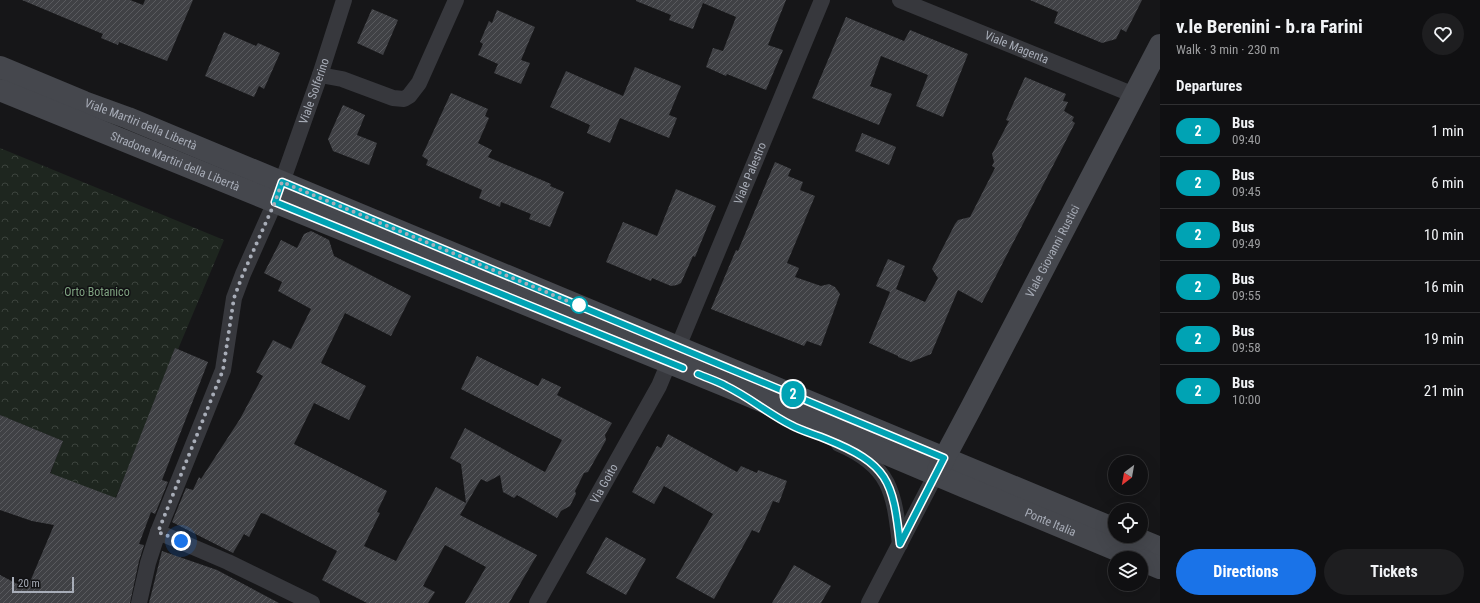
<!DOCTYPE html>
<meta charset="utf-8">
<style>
body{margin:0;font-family:"Roboto Condensed",sans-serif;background:#1e1e20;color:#f1f3f6;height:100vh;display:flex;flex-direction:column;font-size:15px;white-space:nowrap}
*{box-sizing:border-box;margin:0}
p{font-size:13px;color:#9c9d9f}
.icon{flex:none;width:22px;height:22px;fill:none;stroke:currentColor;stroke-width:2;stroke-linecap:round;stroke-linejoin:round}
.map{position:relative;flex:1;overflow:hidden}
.details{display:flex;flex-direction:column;background:#101012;width:320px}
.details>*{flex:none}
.badge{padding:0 8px;border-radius:13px;font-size:14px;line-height:26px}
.needle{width:26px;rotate:211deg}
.tools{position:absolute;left:1108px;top:455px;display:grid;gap:8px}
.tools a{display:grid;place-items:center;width:40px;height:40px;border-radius:50%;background:#101012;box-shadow:0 4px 16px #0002,0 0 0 1px #303032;font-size:20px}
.scale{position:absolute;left:12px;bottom:10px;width:62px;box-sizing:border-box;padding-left:4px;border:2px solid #a8adb8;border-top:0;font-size:11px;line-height:14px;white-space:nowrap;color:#a8adb8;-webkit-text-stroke:3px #111113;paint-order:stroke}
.you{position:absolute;width:20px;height:20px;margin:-10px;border:3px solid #fff;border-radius:50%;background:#1a73e8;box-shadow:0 0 0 6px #1a73e833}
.map>.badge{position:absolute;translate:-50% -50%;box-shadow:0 0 0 2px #fff}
h2{padding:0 16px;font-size:15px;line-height:36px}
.round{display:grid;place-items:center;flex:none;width:42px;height:42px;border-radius:21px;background:#1e1e20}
.overview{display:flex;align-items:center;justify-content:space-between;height:68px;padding:0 16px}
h1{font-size:19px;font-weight:700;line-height:30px}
.primary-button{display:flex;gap:8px;margin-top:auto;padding:8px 16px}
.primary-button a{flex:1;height:46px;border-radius:24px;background:#1a73e8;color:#fff;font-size:16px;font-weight:700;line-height:46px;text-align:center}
.primary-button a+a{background:#1e1e20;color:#f1f3f6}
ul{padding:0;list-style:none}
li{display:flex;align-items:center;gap:12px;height:52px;padding:0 16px;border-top:1px solid #303032}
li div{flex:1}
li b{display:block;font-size:15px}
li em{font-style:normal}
li .badge{min-width:44px;font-weight:700;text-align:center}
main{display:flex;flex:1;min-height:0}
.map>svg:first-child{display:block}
</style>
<main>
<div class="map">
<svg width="1160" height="603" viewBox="0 0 1160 603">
<defs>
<pattern id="park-crowns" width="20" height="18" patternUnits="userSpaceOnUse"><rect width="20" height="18" fill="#1e261f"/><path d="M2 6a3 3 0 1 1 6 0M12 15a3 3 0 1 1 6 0" fill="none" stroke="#3c433d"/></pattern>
<pattern id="building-hatch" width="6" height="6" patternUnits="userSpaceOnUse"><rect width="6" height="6" fill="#404145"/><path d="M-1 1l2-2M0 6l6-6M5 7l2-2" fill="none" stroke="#595a5e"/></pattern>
</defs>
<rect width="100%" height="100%" fill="#161618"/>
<path fill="url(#park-crowns)" d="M 0,148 L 224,240 L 115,499 L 43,499 L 53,466 L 63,441 L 0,415 Z"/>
<path fill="url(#building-hatch)" d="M 22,0 L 130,0 L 143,5 L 145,0 L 193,0 L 167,61 L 119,42 L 118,45 L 101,38 L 103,34 Z
M 636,0 L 786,0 L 768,45 L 783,50 L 766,90 L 727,74 L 726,76 L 706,67 L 713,48 L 723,51 L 736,17 L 703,3 L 693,29 L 669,20 L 671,15 L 636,1 Z
M 1030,0 L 1142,0 L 1126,32 L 1121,29 L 1116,39 L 1102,43 L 1054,23 L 1058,12 Z
M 372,9 L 398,20 L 383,55 L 357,43 Z
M 497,10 L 535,27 L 521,60 L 530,63 L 521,84 L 494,73 L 498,64 L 478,55 L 483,44 L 480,42 L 489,21 L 492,23 Z
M 846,17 L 904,41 L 910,30 L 968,54 L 943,117 L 916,106 L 928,75 L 881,56 L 870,86 L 892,94 L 879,125 L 812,98 Z
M 224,32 L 256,46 L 258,43 L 280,53 L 264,89 L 259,86 L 254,97 L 205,76 Z
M 635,67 L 681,86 L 669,115 L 677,118 L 669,138 L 620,118 L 610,143 L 587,133 L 590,125 L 550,107 L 566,71 L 623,96 Z
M 1025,77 L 1066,94 L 1063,101 L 1068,102 L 1064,111 L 1074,117 L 1072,121 L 1075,123 L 982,303 L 958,290 L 931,354 L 911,362 L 898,357 L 898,356 L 869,343 L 890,292 L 876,286 L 888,259 L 905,266 L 896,289 L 925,302 L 938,278 L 932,269 L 955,224 L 958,220 L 970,217 L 995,168 L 992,166 L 994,162 L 992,154 L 1009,121 L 1006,120 Z
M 451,93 L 488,109 L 485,116 L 489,118 L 478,143 L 492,150 L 488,157 L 551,184 L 550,186 L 564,192 L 550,227 L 529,219 L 531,214 L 501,202 L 500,207 L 479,198 L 482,190 L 426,165 L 428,160 L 422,156 Z
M 343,105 L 365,115 L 357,135 L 377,143 L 369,165 L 333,151 L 328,139 Z
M 862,133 L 896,147 L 889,165 L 855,151 Z
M 775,162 L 791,169 L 788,176 L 803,182 L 800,190 L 815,196 L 787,263 L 799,268 L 795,277 L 821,286 L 829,284 L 835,287 L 840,294 L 821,346 L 807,341 L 804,346 L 711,309 L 736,250 L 738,251 Z
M 676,189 L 716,206 L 695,257 L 693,256 L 681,283 L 677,285 L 671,286 L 652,278 L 651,281 L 606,262 L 623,222 L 657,236 Z
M 311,231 L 329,240 L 334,256 L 411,296 L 391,336 L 345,313 L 321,363 L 366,386 L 349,420 L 314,403 L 294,444 L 387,491 L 377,512 L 380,513 L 364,546 L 396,561 L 436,487 L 466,503 L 461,464 L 450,458 L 465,428 L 545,472 L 562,440 L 461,389 L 477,356 L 538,386 L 542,378 L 561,387 L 557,395 L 612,423 L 605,435 L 606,440 L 588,472 L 584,473 L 575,491 L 576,494 L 570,506 L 561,511 L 557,518 L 517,495 L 514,498 L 503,492 L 500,475 L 487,482 L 481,479 L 460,515 L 537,555 L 509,603 L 465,603 L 486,567 L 445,545 L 423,586 L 435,592 L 428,603 L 367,603 L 322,580 L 337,551 L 265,514 L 261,513 L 249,537 L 244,534 L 233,553 L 172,522 L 186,488 L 193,490 L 199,477 L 201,479 L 240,419 L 263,376 L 256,372 L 273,340 L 291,349 L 311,309 L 278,291 L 282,282 L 264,273 L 281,240 L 297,248 L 304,234 Z
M 175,348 L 208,362 L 162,480 L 168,482 L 155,514 L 151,512 L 139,544 L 144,545 L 139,561 L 130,603 L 0,603 L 0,575 L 27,589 L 54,525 L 32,521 L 0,510 L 0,415 L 63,441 L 50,473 L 116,498 Z
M 668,434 L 737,472 L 741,466 L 757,473 L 758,470 L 787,481 L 779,503 L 773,501 L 759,533 L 752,530 L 714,599 L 676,578 L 713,514 L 664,486 L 654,504 L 632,492 L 657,446 L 661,448 Z
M 606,537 L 646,559 L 626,595 L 586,573 Z
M 162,551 L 217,570 L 279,603 L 149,603 Z
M 794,565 L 831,586 L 821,603 L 772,603 Z"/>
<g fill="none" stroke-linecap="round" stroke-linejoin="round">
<g stroke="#37383d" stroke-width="16">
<path id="s1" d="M 900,0 L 1134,95"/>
<path d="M 320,75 L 342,79 L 393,98 L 404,99 L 409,96 L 419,83 L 456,0"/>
<path id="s2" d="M 678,347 L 822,0"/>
<path d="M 839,444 C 891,466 894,493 900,544"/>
<path d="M 158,532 L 228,562 L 312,603"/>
<path id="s3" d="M 139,603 L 148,563 L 158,532 L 223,370 L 234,298 L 243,274 L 275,202 L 320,75 L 344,0"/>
<path id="s4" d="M 537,603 L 659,386 L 669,362"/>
<path d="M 869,603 L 936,474"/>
</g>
<g stroke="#45474d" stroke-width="22">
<path id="s5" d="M 0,67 L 84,102 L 128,118 L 1115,529"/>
<path id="s6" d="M 0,90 L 726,386 L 965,487 L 1136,558"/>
<path id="s7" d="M 938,470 L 971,408 L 1160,45"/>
<path d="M 1131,536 L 1160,548"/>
<path d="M 1141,560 L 1160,568"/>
</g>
</g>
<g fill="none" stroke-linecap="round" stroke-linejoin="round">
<defs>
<path id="line" d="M 683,368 L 275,202 L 282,182 L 944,458 L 900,544 C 893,480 888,464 826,439 C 814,434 802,431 791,425 C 769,414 749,397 726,386 C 717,381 707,378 698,374"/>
</defs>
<use href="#line" stroke="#fff" stroke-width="9"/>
<use href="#line" stroke="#00a3b4" stroke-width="6"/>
<path stroke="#a8adb8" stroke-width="4" stroke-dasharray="0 7.2" d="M 181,541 L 158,532 L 223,370 L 234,298 L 243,274 L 275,202 L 282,182 L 582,307 L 579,305"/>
</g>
<circle fill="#fff" stroke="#00a3b4" stroke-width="2" cx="579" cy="305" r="8"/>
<g text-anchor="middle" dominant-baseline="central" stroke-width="3" stroke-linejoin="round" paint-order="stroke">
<g font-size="12" fill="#a8adb8" stroke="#111113">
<text stroke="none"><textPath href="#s1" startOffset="126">Viale Magenta</textPath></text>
<text stroke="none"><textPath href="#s3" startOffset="543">Viale Solferino</textPath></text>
<text stroke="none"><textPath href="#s5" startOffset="152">Viale Martiri della Libertà</textPath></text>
<text stroke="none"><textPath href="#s6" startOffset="189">Stradone Martiri della Libertà</textPath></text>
<text stroke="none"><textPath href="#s2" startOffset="188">Viale Palestro</textPath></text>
<text stroke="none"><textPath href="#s7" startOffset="247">Viale Giovanni Rustici</textPath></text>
<text stroke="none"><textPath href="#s4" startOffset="137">Via Goito</textPath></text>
<text stroke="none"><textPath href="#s6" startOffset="1136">Ponte Italia</textPath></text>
</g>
<g font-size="12" fill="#7fa381" stroke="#111113">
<text x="97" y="292">Orto Botanico</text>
</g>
</g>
</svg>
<div class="tools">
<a><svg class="needle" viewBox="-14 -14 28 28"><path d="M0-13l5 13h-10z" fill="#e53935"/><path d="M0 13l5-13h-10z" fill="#9c9d9f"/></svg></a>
<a><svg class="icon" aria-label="locate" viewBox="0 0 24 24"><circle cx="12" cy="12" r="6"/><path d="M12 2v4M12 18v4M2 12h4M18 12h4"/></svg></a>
<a><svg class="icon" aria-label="layers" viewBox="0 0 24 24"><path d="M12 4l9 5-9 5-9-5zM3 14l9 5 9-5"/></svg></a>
</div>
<div class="scale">20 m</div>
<div class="you" style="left:181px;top:541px"></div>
<b class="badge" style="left:793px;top:394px;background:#00a3b4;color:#fff">2</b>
</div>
<section class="details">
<div class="overview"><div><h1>v.le Berenini - b.ra Farini</h1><p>Walk · 3 min · 230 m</p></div><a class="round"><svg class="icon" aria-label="heart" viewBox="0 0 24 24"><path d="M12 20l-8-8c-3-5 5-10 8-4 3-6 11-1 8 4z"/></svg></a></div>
<h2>Departures</h2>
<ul>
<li><span class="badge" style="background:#00a3b4;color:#fff">2</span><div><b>Bus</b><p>09:40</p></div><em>1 min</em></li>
<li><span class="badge" style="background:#00a3b4;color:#fff">2</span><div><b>Bus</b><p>09:45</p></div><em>6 min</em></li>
<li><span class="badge" style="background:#00a3b4;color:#fff">2</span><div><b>Bus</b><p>09:49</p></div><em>10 min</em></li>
<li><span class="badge" style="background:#00a3b4;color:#fff">2</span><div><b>Bus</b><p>09:55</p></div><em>16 min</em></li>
<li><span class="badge" style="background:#00a3b4;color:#fff">2</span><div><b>Bus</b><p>09:58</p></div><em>19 min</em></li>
<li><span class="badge" style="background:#00a3b4;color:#fff">2</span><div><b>Bus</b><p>10:00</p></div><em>21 min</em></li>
</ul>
<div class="primary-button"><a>Directions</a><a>Tickets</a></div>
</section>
</main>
